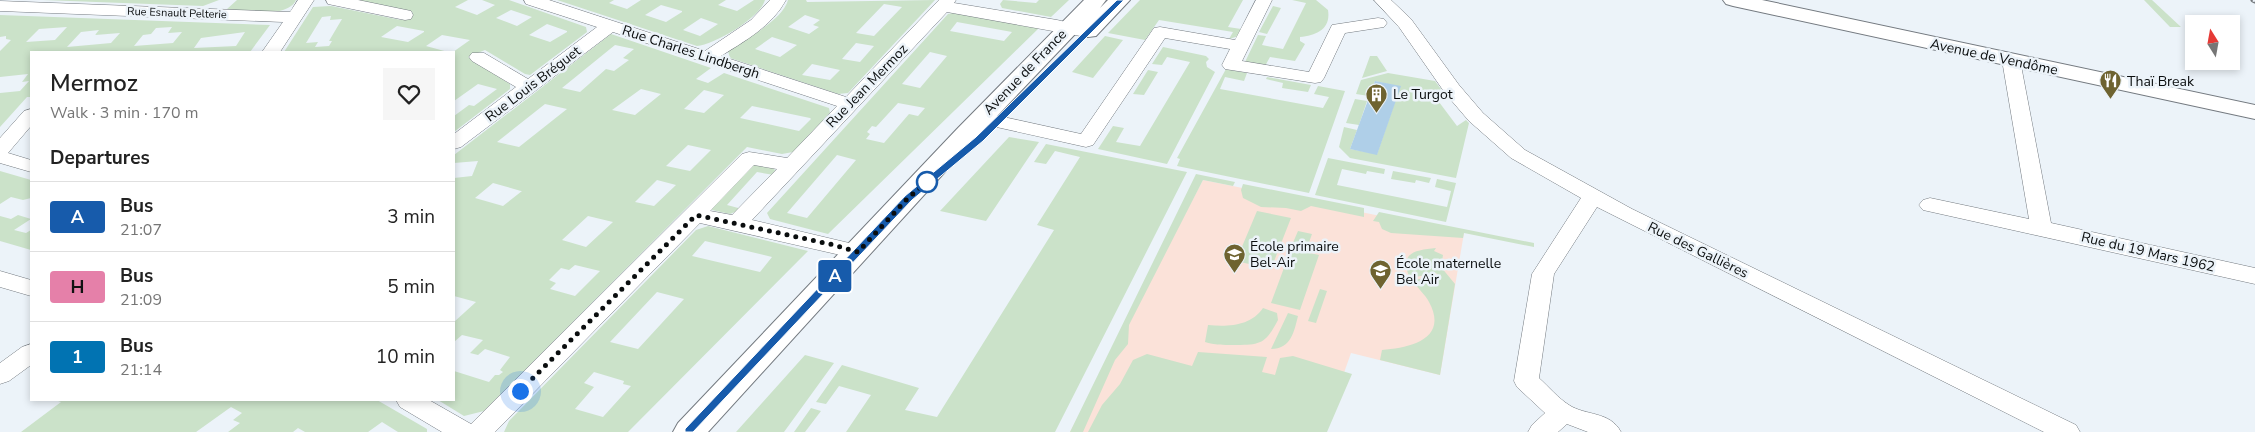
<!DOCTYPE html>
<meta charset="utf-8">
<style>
body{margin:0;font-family:"Nunito Sans",sans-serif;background:#f6f6f6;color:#222;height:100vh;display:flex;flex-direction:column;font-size:19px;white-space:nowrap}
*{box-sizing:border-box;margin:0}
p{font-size:16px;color:#767676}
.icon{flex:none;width:28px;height:28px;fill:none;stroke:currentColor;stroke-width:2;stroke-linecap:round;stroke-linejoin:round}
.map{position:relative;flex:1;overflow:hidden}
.details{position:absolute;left:30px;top:51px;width:425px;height:350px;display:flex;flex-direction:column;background:#fff;border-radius:0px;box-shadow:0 2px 8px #0003}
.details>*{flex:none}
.badge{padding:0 10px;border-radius:4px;font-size:18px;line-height:32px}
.needle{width:32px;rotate:349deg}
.tools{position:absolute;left:2185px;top:15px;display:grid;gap:10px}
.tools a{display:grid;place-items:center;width:55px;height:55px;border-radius:0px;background:#fff;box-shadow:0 2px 8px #0003;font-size:25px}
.you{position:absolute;width:25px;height:25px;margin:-12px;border:4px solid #fff;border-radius:50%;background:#1a73e8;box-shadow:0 0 0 8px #1a73e833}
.map>.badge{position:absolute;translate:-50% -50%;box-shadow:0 0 0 2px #fff}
h2{padding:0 20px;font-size:19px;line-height:45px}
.round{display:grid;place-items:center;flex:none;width:52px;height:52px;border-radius:0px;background:#f6f6f6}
.overview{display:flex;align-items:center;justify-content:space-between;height:85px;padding:0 20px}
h1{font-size:24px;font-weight:600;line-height:38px}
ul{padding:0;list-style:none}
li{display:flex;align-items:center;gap:15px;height:70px;padding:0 20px;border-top:1px solid #e0e0e0}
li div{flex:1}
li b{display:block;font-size:19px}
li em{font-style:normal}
li .badge{min-width:55px;font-weight:700;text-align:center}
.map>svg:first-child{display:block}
</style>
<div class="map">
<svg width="2255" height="432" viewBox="0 0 2255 432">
<rect width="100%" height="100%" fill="#ecf3f9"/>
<path fill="#fbe2d9" d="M 1203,180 L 1464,233 L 1440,375 L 1351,353 L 1323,432 L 1070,432 Z"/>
<path fill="#cbe2c9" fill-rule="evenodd" d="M 43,0 L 219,0 L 203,6 Z
M 237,0 L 296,0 C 288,18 246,12 229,12 L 227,9 Z
M 353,0 L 468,0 L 455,7 L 477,15 L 495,5 L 482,0 L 509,0 L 586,27 L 587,32 L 530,75 L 525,74 L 485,50 L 468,57 L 510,84 L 510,89 L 454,132 L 454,116 L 469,105 L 474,106 L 497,89 L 478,84 L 454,101 L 453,52 L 470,40 L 442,35 L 426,46 L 448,52 L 284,52 L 313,7 L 331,6 L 401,20 L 413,12 ZM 511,10 L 532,17 L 517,26 L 496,18 ZM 331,16 L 330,20 L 342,19 L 329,41 L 332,41 L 329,46 L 315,47 L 318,42 L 306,43 L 322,17 ZM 547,24 L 567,31 L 567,32 L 550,42 L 529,35 ZM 397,26 L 424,31 L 424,32 L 408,42 L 381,37 Z
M 557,0 L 614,0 L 609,3 L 627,9 L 641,0 L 726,0 L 718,5 L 737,11 L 754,0 L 765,0 C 760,18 715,44 697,46 ZM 661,5 L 682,11 L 682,12 L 666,22 L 645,15 ZM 701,18 L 718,24 L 700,36 L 683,30 Z
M 788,0 L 806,0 L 807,2 L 935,0 L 848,93 L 838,94 L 730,58 L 728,51 C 745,39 783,20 788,0 ZM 884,4 L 902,7 L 874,36 L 856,33 ZM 805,15 L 820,20 L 813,25 L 819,27 L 809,34 L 788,27 ZM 772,37 L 797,45 L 780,57 L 755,49 ZM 856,43 L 874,46 L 860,62 L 842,59 ZM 812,64 L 840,70 L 830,80 L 802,75 Z
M 1003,0 L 1036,3 L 1039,0 L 1069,0 L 1051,17 L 1002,8 L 1000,4 Z
M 1140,0 L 1243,0 L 1228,27 L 1241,29 L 1239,36 L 1229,39 L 1233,32 L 1159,20 L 1145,40 L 1108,33 Z
M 1292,0 L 1316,0 L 1328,10 C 1331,29 1317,35 1300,37 L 1300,41 L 1305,44 L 1295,61 L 1270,57 L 1265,66 L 1245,62 L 1258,35 L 1266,36 L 1262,45 L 1283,49 L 1306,3 Z
M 2144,0 L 2152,0 L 2181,27 L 2170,27 Z
M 1273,6 L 1281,8 L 1267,34 L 1259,32 Z
M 953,13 L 1039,28 L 828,234 L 770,219 L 767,213 L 948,14 ZM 957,22 L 1012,32 L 1004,41 L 950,31 ZM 930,52 L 947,56 L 920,88 L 902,84 ZM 898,103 L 925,108 L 918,116 L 909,114 L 884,143 L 866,139 L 870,134 L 867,132 L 872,126 L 876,127 ZM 837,155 L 856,160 L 807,218 L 787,213 Z
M 0,15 L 270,25 L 250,52 L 31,52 L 31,97 L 27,97 L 0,127 L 0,93 L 20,91 L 29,81 L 22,82 L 28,74 L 0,77 L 0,51 L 11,40 L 6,39 L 6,36 L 0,37 ZM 67,27 L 55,40 L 26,42 L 39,29 ZM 172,27 L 168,33 L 182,32 L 173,43 L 134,46 L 143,35 L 151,34 L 156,28 ZM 99,30 L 95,35 L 120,33 L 111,43 L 67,47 L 81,32 ZM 245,32 L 236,46 L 194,48 L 201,38 Z
M 611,34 L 711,68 L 696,79 L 708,83 L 724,73 L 829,108 L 830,113 L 793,152 L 782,154 L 747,147 L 484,411 L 464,416 L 438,400 L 454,400 L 454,371 L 489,382 L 495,375 L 499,375 L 503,372 L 500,370 L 510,357 L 485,349 L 478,355 L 470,353 L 483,340 L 462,335 L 454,342 L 454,322 L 476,302 L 454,296 L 454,178 L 472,176 L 478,161 L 454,163 L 454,155 ZM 615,45 L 634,49 L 623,58 L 629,60 L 614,71 L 606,69 L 580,92 L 562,88 ZM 641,89 L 661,94 L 635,115 L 612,110 ZM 704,90 L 724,95 L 704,113 L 684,109 ZM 545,104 L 567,109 L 519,147 L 497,142 ZM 752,106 L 810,118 L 811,119 L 799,131 L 740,118 ZM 688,145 L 711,150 L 690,171 L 666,166 ZM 657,180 L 676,185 L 654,206 L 635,202 ZM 493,183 L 521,191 L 522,191 L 503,206 L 475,198 ZM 588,216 L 613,222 L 586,247 L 562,240 ZM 575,265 L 600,271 L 575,296 L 550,289 L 556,283 L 549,280 L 561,268 L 569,270 Z
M 1105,36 L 1123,40 L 1093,78 L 1072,72 Z
M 1163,47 L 1206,56 L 1209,59 L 1206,62 L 1207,67 L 1215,72 L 1167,164 L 1098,149 L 1113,126 L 1124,128 L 1116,142 L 1140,146 L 1190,62 L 1167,57 L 1162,65 L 1152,64 Z
M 1370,56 L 1377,56 L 1387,71 L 1362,78 Z
M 1226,69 L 1247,73 L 1244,81 L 1225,77 L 1220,89 L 1323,108 L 1329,97 L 1314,94 L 1318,86 L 1345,91 L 1309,193 L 1177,166 L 1180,159 L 1177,158 Z
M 1148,70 L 1158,72 L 1144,95 L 1133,94 Z
M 1388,73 L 1435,81 L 1441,89 L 1433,94 L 1457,126 L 1466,120 L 1469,123 L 1456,178 L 1350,158 L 1339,147 L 1344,127 L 1357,130 L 1350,149 L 1377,154 L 1400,87 L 1375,81 L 1369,96 L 1356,94 L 1361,80 Z
M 1267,77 L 1311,85 L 1308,92 L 1282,88 L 1283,83 L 1266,79 Z
M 1355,99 L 1367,101 L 1359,125 L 1346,123 Z
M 1009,137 L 1039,142 L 986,221 L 940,211 Z
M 1046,144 L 1187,172 L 1055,432 L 846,432 L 871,395 L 839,386 L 826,404 L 816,402 L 842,365 L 919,388 L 905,410 L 937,417 L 1054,230 L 1037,225 L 1080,157 L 1055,151 L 1046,164 L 1034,162 Z
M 1328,158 L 1385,169 L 1384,174 L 1367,171 L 1366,174 L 1342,169 L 1337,185 L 1447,207 L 1451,191 L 1435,187 L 1437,179 L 1456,183 L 1446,222 L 1315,195 Z
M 753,165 L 772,166 L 776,172 L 774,175 L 757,172 L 727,205 L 742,209 L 730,214 L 712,210 L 711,207 Z
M 0,171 L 31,180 L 31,198 L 23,200 L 11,197 L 0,204 Z
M 1393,171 L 1431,178 L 1429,183 L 1416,180 L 1415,183 L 1391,179 Z
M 1196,174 L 1235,182 L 1233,186 L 1203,180 L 1129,325 L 1128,344 L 1115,360 L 1083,432 L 1070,432 Z
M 1243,184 L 1364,208 L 1364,217 L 1311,206 L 1301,211 L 1286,208 L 1261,207 L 1243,198 L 1241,190 Z
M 1257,211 L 1291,218 L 1271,269 L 1236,261 Z
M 1379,212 L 1534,243 L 1534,247 L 1464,233 L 1463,238 L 1391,233 L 1382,229 L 1379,222 L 1373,221 Z
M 18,215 L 31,219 L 14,230 L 26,233 L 31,230 L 31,250 L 0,241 L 0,216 L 11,219 Z
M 708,226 L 808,251 L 628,432 L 504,432 L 509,421 L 696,230 ZM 705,241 L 772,257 L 760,272 L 692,256 ZM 657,292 L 684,299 L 638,349 L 610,342 ZM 594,372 L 624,381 L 623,384 L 631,386 L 603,417 L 575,409 L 594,387 L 584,383 Z
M 1298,231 L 1312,234 L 1307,248 L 1292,245 Z
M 1436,248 L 1434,251 L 1443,255 L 1441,267 L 1455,284 L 1440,375 L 1380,360 L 1382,350 C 1410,348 1449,339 1429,302 C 1425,294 1417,288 1412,280 L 1439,276 L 1436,273 L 1410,278 C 1398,253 1415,250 1436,248 Z
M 1291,249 L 1319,255 L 1300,310 L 1271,303 Z
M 1320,289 L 1327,291 L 1316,323 L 1308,321 Z
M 1263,308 L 1277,313 L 1278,320 C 1265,345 1260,345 1233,345 C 1224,345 1214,345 1205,342 L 1208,325 C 1228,327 1251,326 1263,308 Z
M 1288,313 L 1298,316 C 1294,332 1291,349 1271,349 Z
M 1198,352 L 1267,357 L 1262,372 L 1275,375 L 1280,358 L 1293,356 L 1352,374 L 1327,432 L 1088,432 L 1102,405 L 1120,384 L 1133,360 L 1147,354 L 1192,366 Z
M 805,355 L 834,363 L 784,432 L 736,432 Z
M 55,400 L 377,400 L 427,429 L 427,432 L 398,432 L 382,422 L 368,432 L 305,432 L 298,428 L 293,432 L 228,432 L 240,423 L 233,420 L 242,413 L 231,407 L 196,432 L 21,432 L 61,402 Z
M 811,408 L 821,411 L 805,432 L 794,432 Z"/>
<path fill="#afcfe8" d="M 1375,81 L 1401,86 L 1377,155 L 1350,149 Z"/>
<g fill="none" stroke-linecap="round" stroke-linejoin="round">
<defs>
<path id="minor" d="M 298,0 L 314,0 L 280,52 L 262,52 L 283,22 L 0,11 L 0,1 L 290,12 Z
M 326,0 L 358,0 L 411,11 L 413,15 L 411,19 L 405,20 L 328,4 Z
M 524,0 L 549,0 L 705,51 L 751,20 L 770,0 L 786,0 C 772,26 745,41 721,56 L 846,97 L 939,0 L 956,0 L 954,3 L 1057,20 L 1092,28 L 1095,32 L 1092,36 L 1086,37 L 947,12 L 752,220 L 866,247 L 869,252 L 866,257 L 858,259 L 700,223 L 495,432 L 442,432 L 400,407 L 396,400 L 429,400 L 471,424 L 742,154 L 749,152 L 787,158 L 837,106 L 613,32 L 461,147 L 454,149 L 454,134 L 516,87 L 472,61 L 469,57 L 472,53 L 484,53 L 528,79 L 597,27 L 526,4 ZM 754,165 L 777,169 L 732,215 L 710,211 Z
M 1256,0 L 1272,0 L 1242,61 L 1309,72 L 1332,25 L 1378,18 L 1384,19 L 1387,23 L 1384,27 L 1345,33 L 1324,78 L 1321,82 L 1315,83 L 1225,69 L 1222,65 L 1230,49 L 1165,38 L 1093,145 L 1086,147 L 974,122 L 971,118 L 974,114 L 981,112 L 1081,134 L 1154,28 L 1160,27 L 1235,40 Z
M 1374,0 L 1391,0 L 1411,19 L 1459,85 L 1483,113 L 1525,150 L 1632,209 L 2076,425 L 2080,432 L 2044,432 L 1597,207 L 1554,274 L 1539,378 C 1549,387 1558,398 1569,405 C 1586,416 1610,411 1621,432 L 1588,432 L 1567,424 L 1558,432 L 1528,432 L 1532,425 L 1545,413 L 1517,387 L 1514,381 L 1532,274 L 1581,198 L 1511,158 L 1469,121 L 1445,93 L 1399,27 Z
M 2011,55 L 2017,56 L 2020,60 L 2051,223 L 2255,268 L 2255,284 L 1923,210 L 1919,205 L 1923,200 L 1930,198 L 2029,219 L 2002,60 L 2005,56 Z
M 31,109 L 31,126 L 8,153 L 31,160 L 31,172 L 0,163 L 0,138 L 24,111 Z
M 0,271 L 31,280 L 31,296 L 0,287 Z
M 31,344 L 31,365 L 9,381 L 0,384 L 0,363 L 22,347 Z"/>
<path id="major" d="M 1084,0 L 1106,0 L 1100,8 L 1108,0 L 1130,0 L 1096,36 L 1088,37 L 1080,36 L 1078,31 L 975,139 L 708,432 L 673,432 L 678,423 L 957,129 Z
M 1723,0 L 1762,0 L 2255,105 L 2255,119 L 1733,6 L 1726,4 Z"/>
</defs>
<use href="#minor" stroke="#747a80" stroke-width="1"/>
<use href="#major" stroke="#747a80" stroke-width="2"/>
<use href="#minor" fill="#fff" fill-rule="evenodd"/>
<use href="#major" fill="#fff" fill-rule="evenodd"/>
<defs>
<path id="rail" d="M 2253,0 L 2255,1"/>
</defs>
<use href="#rail" stroke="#717579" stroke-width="5"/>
<use href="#rail" stroke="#ecf3f9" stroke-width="3" stroke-dasharray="10" stroke-linecap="butt"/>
</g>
<path fill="#175bab" stroke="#fff" d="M 1117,0 L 1124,0 L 983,141 L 912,200 L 693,432 L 685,432 L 685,429 L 905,196 L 976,137 Z"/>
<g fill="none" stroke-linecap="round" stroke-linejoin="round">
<path stroke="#0a0d0e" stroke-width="5" stroke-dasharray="0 9" d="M 520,391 L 696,215 L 834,245 L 858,252 L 908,198 L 927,182"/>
</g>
<defs>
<symbol id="restaurant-pin" viewBox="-11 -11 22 30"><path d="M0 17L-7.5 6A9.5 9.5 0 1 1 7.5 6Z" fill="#6e6330" stroke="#ecf3f9"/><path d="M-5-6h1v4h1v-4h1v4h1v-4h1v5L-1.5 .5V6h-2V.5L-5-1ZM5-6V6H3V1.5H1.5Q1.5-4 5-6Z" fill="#fff"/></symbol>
<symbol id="building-pin" viewBox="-11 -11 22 30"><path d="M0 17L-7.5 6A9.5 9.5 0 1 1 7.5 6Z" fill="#6e6330" stroke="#ecf3f9"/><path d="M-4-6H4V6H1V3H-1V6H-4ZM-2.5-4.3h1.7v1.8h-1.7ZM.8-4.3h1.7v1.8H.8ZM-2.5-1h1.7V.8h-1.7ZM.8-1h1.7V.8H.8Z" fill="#fff"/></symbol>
<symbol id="school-pin" viewBox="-11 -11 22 30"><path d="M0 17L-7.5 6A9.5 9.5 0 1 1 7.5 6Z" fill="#6e6330" stroke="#ecf3f9"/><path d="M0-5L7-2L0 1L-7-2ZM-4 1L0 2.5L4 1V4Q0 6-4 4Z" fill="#fff"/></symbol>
</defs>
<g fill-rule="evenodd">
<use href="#restaurant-pin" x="2098" y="68" width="25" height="34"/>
<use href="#building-pin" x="1364" y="82" width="25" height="34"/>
<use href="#school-pin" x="1222" y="242" width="25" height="34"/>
<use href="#school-pin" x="1368" y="258" width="25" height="34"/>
</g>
<circle fill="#fff" stroke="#175bab" stroke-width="2.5" cx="927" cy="182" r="10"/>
<g text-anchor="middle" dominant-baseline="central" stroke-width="5" stroke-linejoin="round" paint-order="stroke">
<g font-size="11" fill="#0a0d0e" stroke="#ecf3f9">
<text transform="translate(177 13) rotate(2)">Rue Esnault Pelterie</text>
</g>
<g font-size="14" fill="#0a0d0e" stroke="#ecf3f9">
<text transform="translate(691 52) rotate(18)">Rue Charles Lindbergh</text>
<text transform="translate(1994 57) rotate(12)">Avenue de Vendôme</text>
<text transform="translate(1025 72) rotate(-46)">Avenue de France</text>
<text transform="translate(533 84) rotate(-37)">Rue Louis Bréguet</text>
<text transform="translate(867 86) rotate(-46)">Rue Jean Mermoz</text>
<text transform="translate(1698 250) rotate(26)">Rue des Gallières</text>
<text transform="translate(2148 252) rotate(13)">Rue du 19 Mars 1962</text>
</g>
<g font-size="14" fill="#0a0d0e" stroke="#ecf3f9" text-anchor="start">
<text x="2127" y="81">Thaï Break</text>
<text x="1393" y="94">Le Turgot</text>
<text x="1250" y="246">École primaire<tspan x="1250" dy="16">Bel-Air</tspan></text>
<text x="1396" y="263">École maternelle<tspan x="1396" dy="16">Bel Air</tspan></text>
</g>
</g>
</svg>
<div class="tools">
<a><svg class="needle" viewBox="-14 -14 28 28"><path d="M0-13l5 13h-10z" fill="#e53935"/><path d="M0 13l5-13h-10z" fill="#767676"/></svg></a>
</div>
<div class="you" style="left:520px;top:391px"></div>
<b class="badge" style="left:835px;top:276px;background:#175bab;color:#fff">A</b>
<section class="details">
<div class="overview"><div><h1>Mermoz</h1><p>Walk · 3 min · 170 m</p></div><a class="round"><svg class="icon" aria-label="heart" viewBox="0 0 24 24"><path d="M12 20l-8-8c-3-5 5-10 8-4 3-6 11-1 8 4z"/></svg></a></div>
<h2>Departures</h2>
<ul>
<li><span class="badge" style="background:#175bab;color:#fff">A</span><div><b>Bus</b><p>21:07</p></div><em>3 min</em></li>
<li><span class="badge" style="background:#e580a9;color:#111">H</span><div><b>Bus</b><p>21:09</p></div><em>5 min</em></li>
<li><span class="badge" style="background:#0173b2;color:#fff">1</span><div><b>Bus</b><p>21:14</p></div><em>10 min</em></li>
</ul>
</section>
</div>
